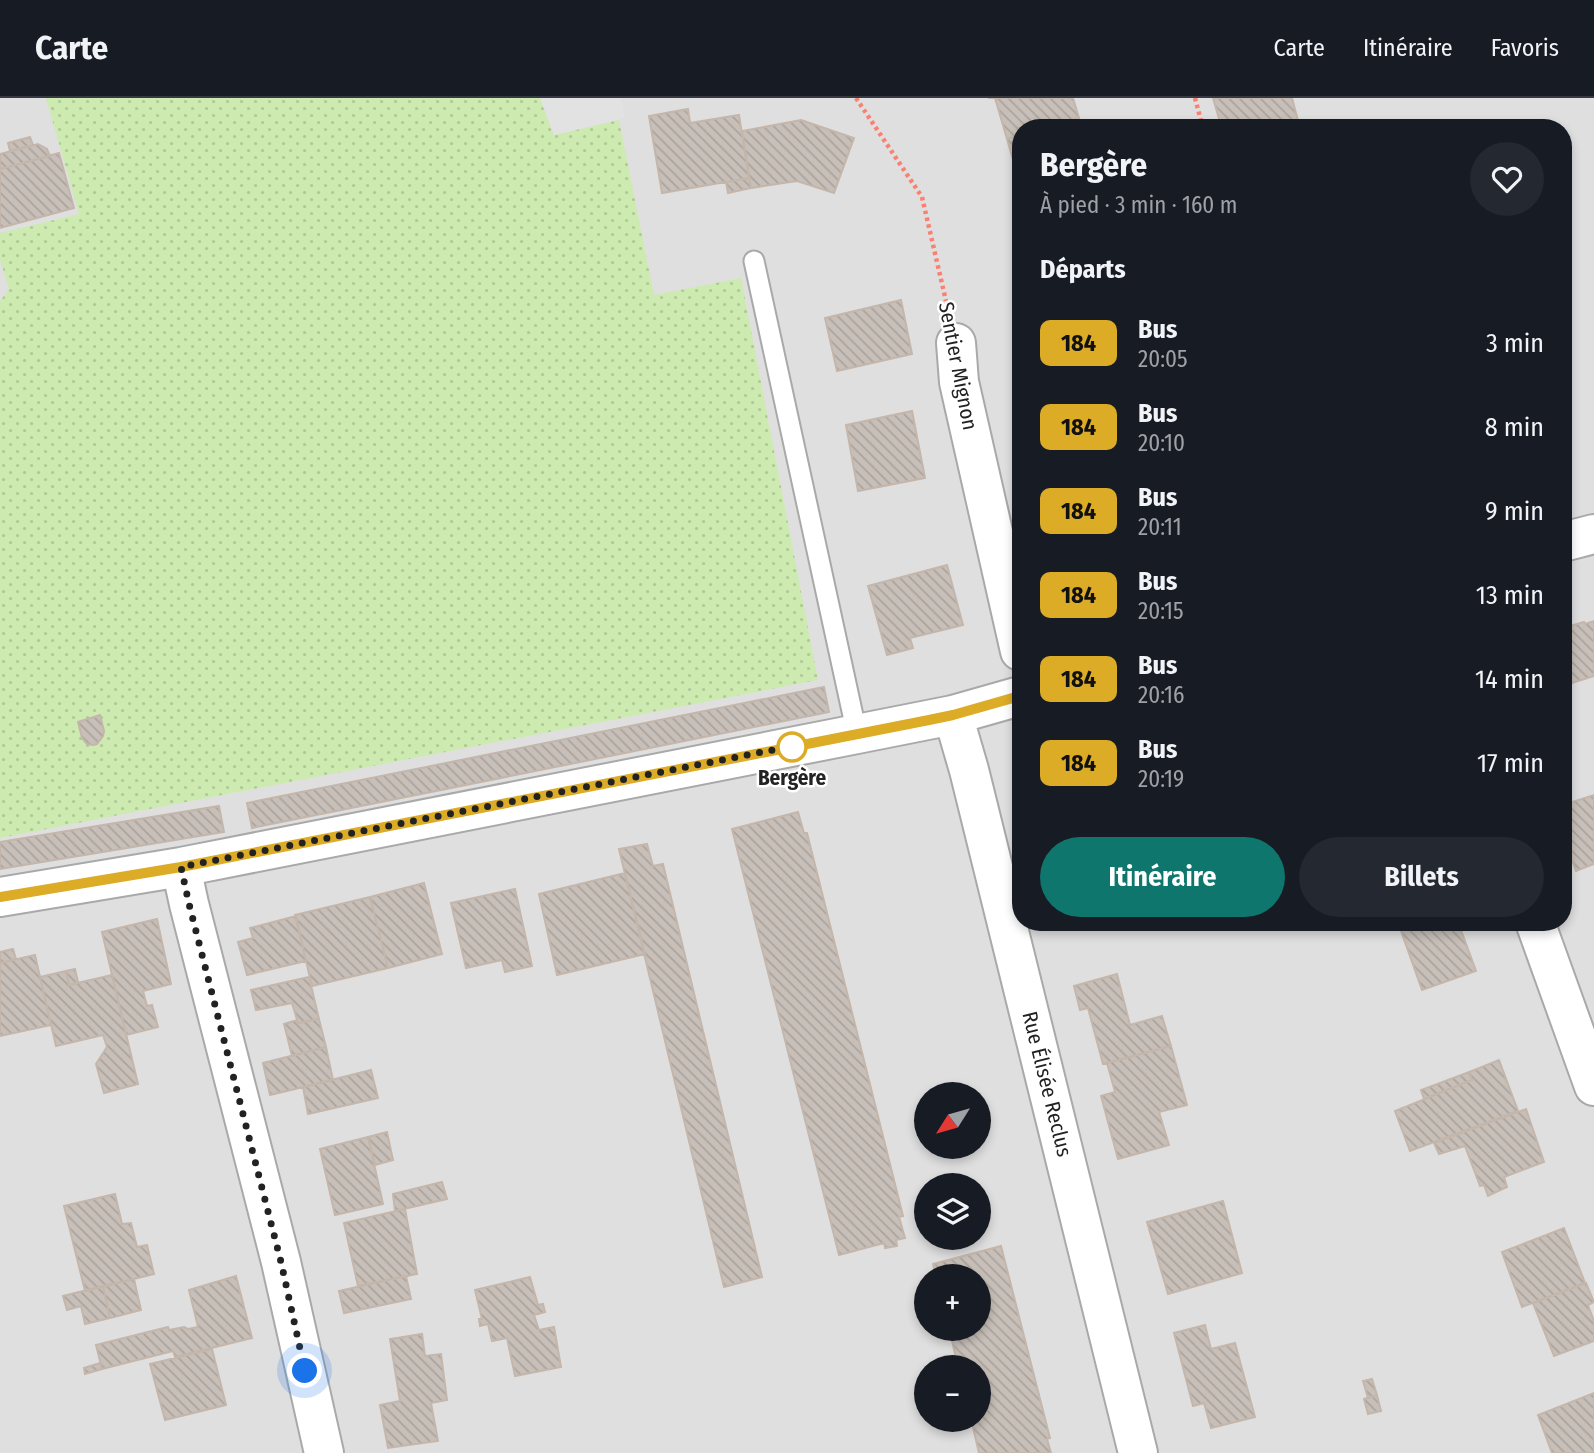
<!DOCTYPE html>
<html lang="fr">
<meta charset="utf-8">
<style>
body{margin:0;font-family:"Fira Sans Condensed",sans-serif;background:#242831;color:#f1f3f6;height:100vh;display:flex;flex-direction:column;font-size:26px;white-space:nowrap}
*{box-sizing:border-box;margin:0}
p{font-size:23px;color:#9ea1a6}
.icon{flex:none;width:38px;height:38px;fill:none;stroke:currentColor;stroke-width:2;stroke-linecap:round;stroke-linejoin:round}
.map{position:relative;flex:1;overflow:hidden}
.sheet{position:absolute;left:1012px;top:21px;width:560px;height:812px;display:flex;flex-direction:column;background:#171b24;border-radius:28px;box-shadow:0 4px 10px #0003}
.sheet>*{flex:none}
.badge{padding:0 14px;border-radius:10px;font-size:24px;line-height:46px}
.needle{width:46px;rotate:233deg}
.controls{position:absolute;left:914px;top:984px;display:grid;gap:14px}
.controls a{display:grid;place-items:center;width:77px;height:77px;border-radius:50%;background:#171b24;box-shadow:0 4px 10px #0003;font-size:35px}
.you{position:absolute;width:35px;height:35px;margin:-18px;border:5px solid #fff;border-radius:50%;background:#1a73e8;box-shadow:0 0 0 10px #1a73e833}
.map>.badge{position:absolute;translate:-50% -50%;box-shadow:0 0 0 4px #fff}
h2{padding:0 28px;font-size:26px;line-height:63px}
.round{display:grid;place-items:center;flex:none;width:74px;height:74px;border-radius:37px;background:#242831}
.headline{display:flex;align-items:center;justify-content:space-between;height:119px;padding:0 28px}
h1{font-size:33px;font-weight:700;line-height:52px}
.action{display:flex;gap:14px;margin-top:auto;padding:14px 28px}
.action a{flex:1;height:80px;border-radius:42px;background:#0f766e;color:#fff;font-size:28px;font-weight:700;line-height:80px;text-align:center}
.action a+a{background:#242831;color:#f1f3f6}
ul{padding:0;list-style:none}
li{display:flex;align-items:center;gap:21px;height:84px;padding:0 28px}
li div{flex:1}
li b{display:block;font-size:26px}
li em{font-style:normal}
li .badge{min-width:77px;font-weight:700;text-align:center}
header{display:flex;align-items:center;gap:42px;box-sizing:border-box;height:98px;padding:0 35px;background:#171b24;border-bottom:2px solid #363941}
header strong{font-size:33px}
nav{display:flex;gap:38px;margin-inline-start:auto;font-size:24px}
.map>svg:first-child{display:block}
</style>
<header>
<strong>Carte</strong>
<nav><a>Carte</a><a>Itinéraire</a><a>Favoris</a></nav>
</header>
<div class="map">
<svg width="1594" height="1355" viewBox="0 0 1594 1355">
<defs>
<pattern id="garden-dots" width="8" height="8" patternUnits="userSpaceOnUse" patternTransform="scale(1.75)"><rect width="8" height="8" fill="#cdebb0"/><path d="M2 2h.1M6 6h.1" fill="none" stroke="#b0c997" stroke-width="1.8" stroke-linecap="round"/></pattern>
<pattern id="building-back-hatch" width="6" height="6" patternUnits="userSpaceOnUse" patternTransform="scale(1.75)"><rect width="6" height="6" fill="#c7bfb8"/><path d="M-1 5l2 2M0 0l6 6M5-1l2 2" fill="none" stroke="#aba49e"/></pattern>
</defs>
<rect width="100%" height="100%" fill="#f2efe9"/>
<path fill="#e0dfdf" fill-rule="evenodd" d="M 0,0 L 1594,0 L 1594,1355 L 0,1355 ZM 1020,30 L 1563,30 L 1563,824 L 1020,824 ZM 926,996 L 978,996 L 978,1048 L 926,1048 ZM 926,1087 L 978,1087 L 978,1139 L 926,1139 ZM 926,1178 L 978,1178 L 978,1230 L 926,1230 ZM 926,1269 L 978,1269 L 978,1321 L 926,1321 Z"/>
<path fill="url(#garden-dots)" d="M 46,0 L 540,0 L 554,37 L 619,22 L 654,197 L 741,180 L 818,582 L 0,740 L 0,203 L 9,191 L 0,161 L 0,135 L 79,116 Z"/>
<path fill="#e2e2e2" d="M 540,0 L 621,0 L 625,20 L 554,37 Z"/>
<path fill="url(#building-back-hatch)" stroke="#c4b6ab" stroke-width="2" d="M 988,0 L 1073,0 L 1079,20 L 1045,30 L 1020,30 L 1020,37 L 1007,41 L 995,0 Z
M 1213,0 L 1292,0 L 1300,30 L 1215,30 L 1214,26 L 1220,24 Z
M 688,11 L 690,25 L 739,17 L 749,80 L 662,95 L 649,18 Z
M 1079,20 L 1082,30 L 1045,30 Z
M 801,22 L 854,40 L 834,95 L 797,83 L 751,90 L 742,33 Z
M 1020,37 L 1020,86 L 1007,41 Z
M 30,39 L 33,47 L 10,53 L 8,45 Z
M 38,46 L 47,51 L 50,58 L 0,71 L 0,56 Z
M 59,55 L 74,110 L 0,130 L 0,71 Z
M 749,80 L 751,90 L 728,95 L 726,84 Z
M 901,202 L 912,256 L 837,273 L 825,220 Z
M 912,313 L 925,380 L 858,393 L 846,327 Z
M 947,467 L 963,527 L 910,540 L 913,550 L 887,557 L 868,488 Z
M 1594,523 L 1594,578 L 1563,588 L 1563,530 L 1584,524 L 1585,526 Z
M 824,589 L 829,614 L 252,730 L 247,705 Z
M 100,617 L 104,633 L 103,638 L 97,646 L 93,647 L 87,646 L 82,640 L 78,624 Z
M 1594,697 L 1594,766 L 1576,773 L 1563,737 L 1563,707 Z
M 219,708 L 224,734 L 0,771 L 0,744 Z
M 798,714 L 804,735 L 807,735 L 903,1118 L 899,1119 L 905,1140 L 896,1142 L 897,1148 L 885,1150 L 884,1145 L 839,1157 L 732,731 Z
M 647,746 L 653,768 L 663,766 L 762,1179 L 724,1189 L 619,751 Z
M 625,775 L 645,856 L 557,877 L 539,796 Z
M 424,785 L 442,856 L 388,870 L 370,799 Z
M 515,791 L 532,868 L 505,874 L 502,862 L 466,870 L 451,805 Z
M 370,799 L 388,870 L 312,888 L 295,817 Z
M 296,818 L 306,863 L 247,877 L 238,844 L 253,840 L 250,830 Z
M 157,821 L 171,886 L 143,893 L 147,908 L 152,907 L 158,929 L 126,937 L 102,834 Z
M 1415,824 L 1458,824 L 1476,873 L 1422,892 L 1400,830 Z
M 13,851 L 16,861 L 0,865 L 0,854 Z
M 35,857 L 51,927 L 0,938 L 0,865 Z
M 75,871 L 78,884 L 69,887 L 66,873 Z
M 66,873 L 69,887 L 112,877 L 138,986 L 104,995 L 96,966 L 107,949 L 103,937 L 56,948 L 40,879 Z
M 1117,876 L 1130,927 L 1162,918 L 1171,948 L 1103,966 L 1088,910 L 1080,912 L 1074,888 Z
M 309,879 L 319,921 L 298,925 L 292,905 L 256,912 L 251,892 Z
M 319,921 L 326,949 L 292,958 L 284,926 L 297,922 L 298,925 Z
M 1171,948 L 1187,1007 L 1159,1014 L 1169,1047 L 1118,1061 L 1101,998 L 1115,994 L 1107,965 Z
M 326,949 L 333,982 L 270,997 L 263,965 Z
M 1499,962 L 1518,1013 L 1410,1053 L 1395,1013 L 1472,982 L 1469,974 Z
M 371,972 L 378,1000 L 308,1016 L 303,989 Z
M 1469,974 L 1472,982 L 1424,1001 L 1421,992 Z
M 1526,1011 L 1544,1064 L 1504,1079 L 1507,1089 L 1488,1098 L 1484,1087 L 1480,1088 L 1465,1048 L 1439,1056 L 1434,1045 Z
M 387,1034 L 393,1062 L 375,1067 L 368,1039 Z
M 368,1039 L 383,1106 L 335,1117 L 320,1051 Z
M 442,1084 L 447,1101 L 395,1113 L 393,1096 Z
M 115,1096 L 122,1126 L 131,1125 L 137,1149 L 147,1147 L 154,1176 L 85,1193 L 64,1108 Z
M 1223,1103 L 1242,1175 L 1168,1196 L 1147,1124 Z
M 405,1111 L 417,1176 L 358,1188 L 344,1125 Z
M 1564,1130 L 1585,1185 L 1522,1209 L 1502,1154 Z
M 1001,1148 L 1050,1340 L 1047,1341 L 1051,1355 L 979,1355 L 971,1321 L 978,1321 L 978,1269 L 958,1269 L 949,1230 L 978,1230 L 978,1178 L 936,1178 L 933,1166 Z
M 236,1178 L 252,1240 L 175,1259 L 173,1253 L 102,1271 L 96,1247 L 168,1229 L 169,1232 L 184,1229 L 188,1231 L 198,1229 L 189,1192 Z
M 406,1178 L 411,1201 L 344,1215 L 339,1193 Z
M 530,1179 L 538,1207 L 543,1206 L 545,1214 L 534,1217 L 539,1232 L 554,1229 L 561,1269 L 515,1278 L 507,1240 L 492,1243 L 488,1226 L 480,1228 L 479,1221 L 482,1221 L 475,1192 Z
M 134,1181 L 141,1212 L 110,1220 L 103,1188 Z
M 1586,1185 L 1594,1204 L 1588,1207 L 1594,1223 L 1594,1243 L 1554,1258 L 1533,1205 Z
M 103,1188 L 110,1220 L 85,1226 L 81,1208 L 67,1212 L 63,1198 Z
M 1205,1227 L 1211,1251 L 1235,1245 L 1255,1319 L 1211,1330 L 1204,1305 L 1193,1308 L 1174,1235 Z
M 422,1236 L 425,1258 L 441,1256 L 447,1302 L 431,1305 L 438,1343 L 388,1350 L 380,1307 L 400,1303 L 390,1241 Z
M 212,1251 L 226,1307 L 165,1322 L 150,1266 Z
M 100,1265 L 102,1271 L 85,1276 L 84,1270 Z
M 1372,1281 L 1377,1297 L 1368,1300 L 1363,1283 Z
M 1594,1295 L 1594,1355 L 1552,1355 L 1538,1317 Z
M 1377,1297 L 1381,1313 L 1368,1316 L 1364,1301 Z"/>
<g fill="none" stroke-linecap="round" stroke-linejoin="round">
<defs>
<path id="service" d="M 754,163 L 857,636"/>
<path id="minor" d="M 956,245 L 959,284 L 1020,553
M 1563,444 L 1594,436
M 953,617 L 969,672 L 1138,1355
M 181,769 L 189,806 L 281,1164 L 324,1355
M 0,799 L 181,769 L 857,636 L 953,617 L 1020,598
M 1535,824 L 1594,988"/>
</defs>
<use href="#service" stroke="#a9a9a9" stroke-width="23"/>
<use href="#minor" stroke="#a9a9a9" stroke-width="42"/>
<path stroke="#fa8072" stroke-width="4.5" stroke-dasharray="3.5 3.5" stroke-linecap="butt" d="M 856,0 L 922,99 L 946,203
M 1195,0 L 1203,30"/>
<use href="#service" stroke="#fff" stroke-width="19"/>
<use href="#minor" stroke="#fff" stroke-width="38"/>
</g>
<g fill="none" stroke-linecap="round" stroke-linejoin="round">
<defs>
<path id="line" d="M 0,799 L 181,769 L 929,622 L 953,617 L 1020,598"/>
</defs>
<use href="#line" stroke="#fff" stroke-width="16"/>
<use href="#line" stroke="#dcac27" stroke-width="10"/>
<path stroke="#222" stroke-width="7" stroke-dasharray="0 12.6" d="M 305,1273 L 281,1164 L 189,806 L 181,769 L 793,648 L 792,649"/>
</g>
<circle fill="#fff" stroke="#dcac27" stroke-width="3.5" cx="792" cy="649" r="14"/>
<g text-anchor="middle" dominant-baseline="central" stroke-width="5" stroke-linejoin="round" paint-order="stroke">
<g font-size="21" fill="#222" stroke="#fff">
<text transform="translate(958 268) rotate(79)">Sentier Mignon</text>
<text transform="translate(1047 986) rotate(76)">Rue Élisée Reclus</text>
</g>
<g font-size="21" font-weight="bold" fill="#222" stroke="#fff">
<text x="792" y="680">Bergère</text>
</g>
</g>
</svg>
<div class="controls">
<a><svg class="needle" viewBox="-14 -14 28 28"><path d="M0-13l5 13h-10z" fill="#e53935"/><path d="M0 13l5-13h-10z" fill="#9ea1a6"/></svg></a>
<a><svg class="icon" aria-label="layers" viewBox="0 0 24 24"><path d="M12 4l9 5-9 5-9-5zM3 14l9 5 9-5"/></svg></a>
<a>+</a>
<a>−</a>
</div>
<div class="you" style="left:305px;top:1273px"></div>
<section class="sheet">
<div class="headline"><div><h1>Bergère</h1><p>À pied · 3 min · 160 m</p></div><a class="round"><svg class="icon" aria-label="heart" viewBox="0 0 24 24"><path d="M12 20l-8-8c-3-5 5-10 8-4 3-6 11-1 8 4z"/></svg></a></div>
<h2>Départs</h2>
<ul>
<li><span class="badge" style="background:#dcac27;color:#111">184</span><div><b>Bus</b><p>20:05</p></div><em>3 min</em></li>
<li><span class="badge" style="background:#dcac27;color:#111">184</span><div><b>Bus</b><p>20:10</p></div><em>8 min</em></li>
<li><span class="badge" style="background:#dcac27;color:#111">184</span><div><b>Bus</b><p>20:11</p></div><em>9 min</em></li>
<li><span class="badge" style="background:#dcac27;color:#111">184</span><div><b>Bus</b><p>20:15</p></div><em>13 min</em></li>
<li><span class="badge" style="background:#dcac27;color:#111">184</span><div><b>Bus</b><p>20:16</p></div><em>14 min</em></li>
<li><span class="badge" style="background:#dcac27;color:#111">184</span><div><b>Bus</b><p>20:19</p></div><em>17 min</em></li>
</ul>
<div class="action"><a>Itinéraire</a><a>Billets</a></div>
</section>
</div>
